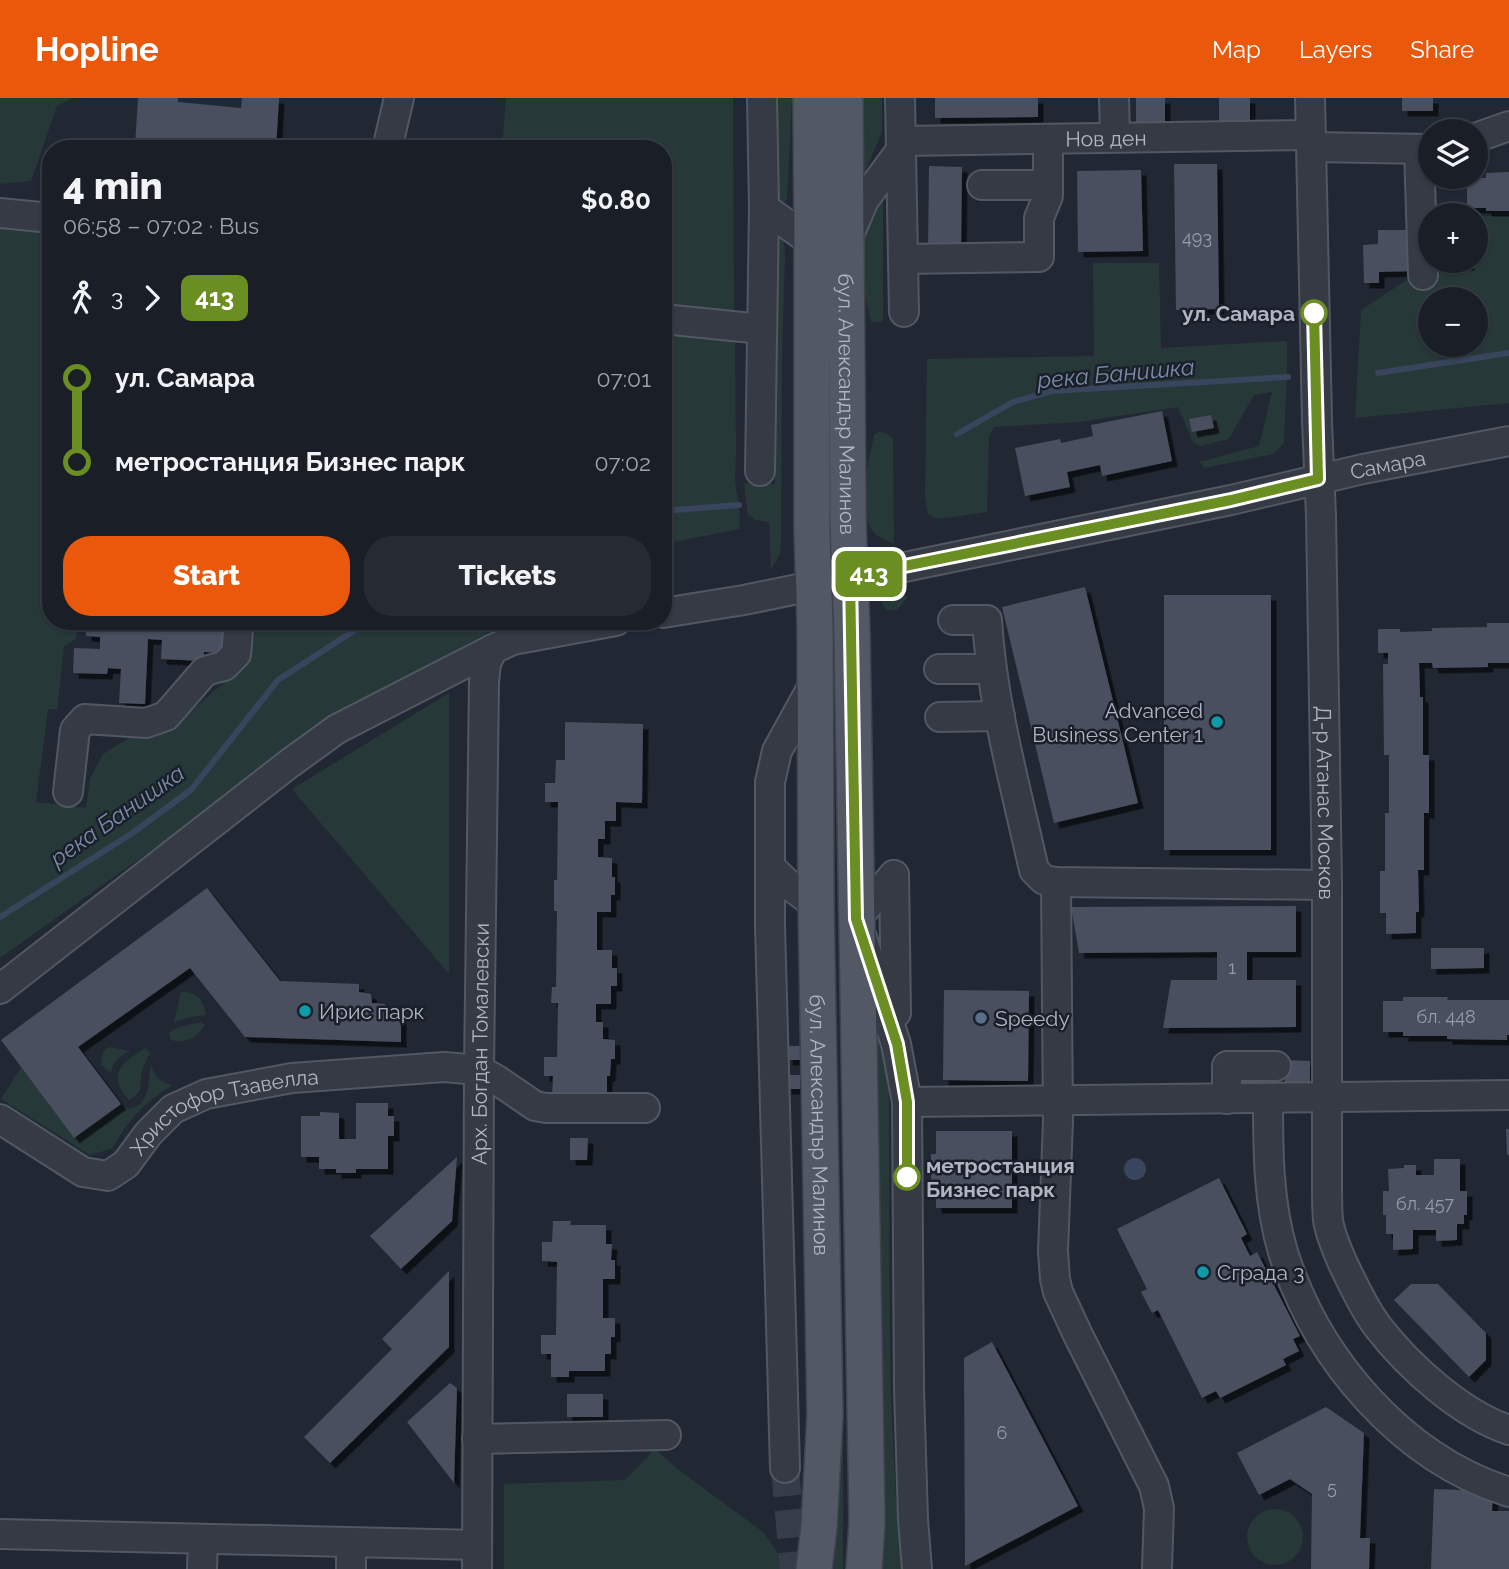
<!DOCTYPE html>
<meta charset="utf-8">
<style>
body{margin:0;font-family:Raleway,sans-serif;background:#262b33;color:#f1f3f6;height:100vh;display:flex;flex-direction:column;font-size:26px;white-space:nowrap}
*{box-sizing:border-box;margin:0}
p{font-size:23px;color:#9fa2a7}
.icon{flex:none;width:38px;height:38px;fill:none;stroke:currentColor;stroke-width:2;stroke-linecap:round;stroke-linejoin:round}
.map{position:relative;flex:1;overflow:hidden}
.sheet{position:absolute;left:42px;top:42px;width:630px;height:490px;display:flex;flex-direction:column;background:#191e27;border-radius:28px;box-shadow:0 2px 5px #0004,0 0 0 2px #373c44}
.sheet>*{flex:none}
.badge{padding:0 14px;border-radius:10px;font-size:24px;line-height:46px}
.buttons{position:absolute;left:1418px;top:21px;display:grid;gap:14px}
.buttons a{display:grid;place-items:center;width:70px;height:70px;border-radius:50%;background:#191e27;box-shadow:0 2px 5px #0004,0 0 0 2px #373c44;font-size:35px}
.map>.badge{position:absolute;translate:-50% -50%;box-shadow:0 0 0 4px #fff}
.legs{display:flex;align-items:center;gap:10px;height:77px;padding:0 21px;font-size:23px}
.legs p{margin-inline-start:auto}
.summary{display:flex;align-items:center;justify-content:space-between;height:119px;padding:0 21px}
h1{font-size:38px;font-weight:800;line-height:52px}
.cta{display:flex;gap:14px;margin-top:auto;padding:14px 21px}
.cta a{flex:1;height:80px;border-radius:28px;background:#ea580c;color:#fff;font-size:28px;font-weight:800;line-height:80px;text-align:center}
.cta a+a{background:#262b33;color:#f1f3f6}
ul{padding:0 21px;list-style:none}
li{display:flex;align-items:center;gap:24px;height:84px;font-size:26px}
li i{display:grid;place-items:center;width:10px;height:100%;margin:0 9px;background:currentColor}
li i::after{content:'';width:18px;height:18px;margin:-9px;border:5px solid;border-radius:50%;background:#191e27}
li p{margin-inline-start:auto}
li:first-child i{background:linear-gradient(#0000 50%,currentColor 0)}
li:last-child i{background:linear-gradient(currentColor 50%,#0000 0)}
header{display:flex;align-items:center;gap:42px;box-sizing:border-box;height:98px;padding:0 35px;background:#ea580c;color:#fff}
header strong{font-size:33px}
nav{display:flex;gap:38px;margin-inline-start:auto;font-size:24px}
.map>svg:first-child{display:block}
</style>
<header>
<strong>Hopline</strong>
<nav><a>Map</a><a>Layers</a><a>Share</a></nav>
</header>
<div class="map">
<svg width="1509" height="1471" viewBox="0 0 1509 1471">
<defs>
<filter id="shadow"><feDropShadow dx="5.5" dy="5.5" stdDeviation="0" flood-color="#0009"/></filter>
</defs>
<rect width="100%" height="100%" fill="#212834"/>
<path fill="#273839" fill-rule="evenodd" d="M 0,0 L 73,0 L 57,8 L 31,83 L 0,86 Z
M 506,0 L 733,0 L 734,214 L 663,206 L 663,51 L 502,51 Z
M 771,0 L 792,0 L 787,100 L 784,106 L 778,107 Z
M 860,0 L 882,0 L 882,34 L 861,83 Z
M 883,98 L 883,224 L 871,224 L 861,179 L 860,151 L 868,113 Z
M 1475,118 L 1509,118 L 1509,305 L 1355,320 L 1361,212 L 1419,174 L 1474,170 ZM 1430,201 L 1475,201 L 1475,247 L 1430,247 Z
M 0,123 L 51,126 L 51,523 L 78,523 L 76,541 L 64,548 L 57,612 L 48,611 L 36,704 L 86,710 L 90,681 L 103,656 L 134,637 L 171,630 L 246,566 L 259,523 L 541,523 L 487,535 L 318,627 L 225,700 L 0,860 Z
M 773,135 L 783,135 L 785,157 L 782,263 L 781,447 L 780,456 L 771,471 L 769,424 L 756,422 L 748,417 L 744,385 L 775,386 Z
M 1093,165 L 1159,165 L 1161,250 L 1287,243 C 1288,278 1285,311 1284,345 L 1273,356 L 1204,370 L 1200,364 L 1259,348 L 1272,294 L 1254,297 L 1229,341 L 1200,348 L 1193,344 L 1178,309 L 1079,324 L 994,329 L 989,338 L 987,414 L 938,421 L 928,416 L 925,400 L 927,261 L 1094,258 Z
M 663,232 L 735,237 L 736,355 L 735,384 L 739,407 L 740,431 L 663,446 Z
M 879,334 L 886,335 L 893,341 L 894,445 C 888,443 883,442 878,438 C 853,419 869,363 874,337 Z
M 903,492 L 907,500 L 897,512 L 887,512 L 882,505 C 887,498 894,495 903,492 Z
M 449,595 L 449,876 L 292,691 Z
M 181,894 C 197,893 204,903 206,917 L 190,919 L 174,924 Z
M 201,924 L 205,927 C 196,940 186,946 171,942 L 169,934 L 179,929 Z
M 880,939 L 885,955 L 889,989 C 890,1150 886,1311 902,1471 L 881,1471 L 873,941 Z
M 110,949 L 129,953 C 119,959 113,963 111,975 L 101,967 L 102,957 L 105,951 Z
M 145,950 L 150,955 C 146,962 142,970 141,978 C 140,992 143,994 129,1002 C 106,976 122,965 145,950 Z
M 151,966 C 155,979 159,984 173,987 C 141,1006 131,1020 111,1051 L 90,1057 L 1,1001 L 21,969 L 74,1040 L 121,1006 L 129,1011 L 141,1006 L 147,995 Z
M 843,1283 L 843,1471 L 829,1471 L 838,1377 Z
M 655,1351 L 679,1372 L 763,1434 L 787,1468 L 787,1471 L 504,1471 L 504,1386 L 625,1382 Z
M1247 1439a28 28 0 1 1 56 0a28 28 0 1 1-56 0Z"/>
<path fill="#38455c" d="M1124 1071a11 11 0 1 1 22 0a11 11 0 1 1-22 0Z"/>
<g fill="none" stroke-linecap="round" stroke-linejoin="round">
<path stroke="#38455c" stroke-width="6" d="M 1378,275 L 1509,255
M 957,336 L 1013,304 L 1052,293 L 1288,279
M 663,413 L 739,407
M 0,819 L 131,736 L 191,692 L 278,582 L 369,523"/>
</g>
<path fill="#484f5e" filter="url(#shadow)" d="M 138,0 L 178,0 L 178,4 L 241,10 L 242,0 L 279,0 L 276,51 L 176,51 L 135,48 Z
M 935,0 L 1038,0 L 1038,19 L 935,20 Z
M 1136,0 L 1165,0 L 1165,26 L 1136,26 Z
M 1219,0 L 1250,0 L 1250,23 L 1219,24 Z
M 1402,0 L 1433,0 L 1433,13 L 1402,13 Z
M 1174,66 L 1217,66 L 1219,211 L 1176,212 Z
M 929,68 L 962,69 L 961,154 L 928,153 Z
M 1141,72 L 1143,153 L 1078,154 L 1077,73 Z
M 1509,74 L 1509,113 L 1486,113 L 1486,110 L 1467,110 L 1467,80 L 1486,80 L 1486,75 Z
M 1378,132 L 1414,132 L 1415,173 L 1379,174 L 1379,185 L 1364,185 L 1363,147 L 1378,146 Z
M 1432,163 L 1469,163 L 1469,167 L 1433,168 Z
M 1162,313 L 1172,363 L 1102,378 L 1100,367 L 1067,374 L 1070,389 L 1025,398 L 1015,350 L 1060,341 L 1061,345 L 1093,338 L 1091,327 Z
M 1211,317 L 1214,330 L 1192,334 L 1189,321 Z
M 1085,489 L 1138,705 L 1054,725 L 1002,509 Z
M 1164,497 L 1271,497 L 1271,752 L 1164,752 Z
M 95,523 L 226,523 L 224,555 L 204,554 L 204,563 L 161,561 L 162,542 L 148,541 L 145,606 L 119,605 L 121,571 L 108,570 L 107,576 L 73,575 L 74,550 L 100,551 L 100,539 L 86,538 L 86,526 L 95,526 Z
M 1487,525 L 1509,525 L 1509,565 L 1488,565 L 1488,569 L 1433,570 L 1432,565 L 1419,565 L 1420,599 L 1423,599 L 1423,657 L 1429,657 L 1429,715 L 1424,715 L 1424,772 L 1418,772 L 1419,814 L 1416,814 L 1416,835 L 1386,836 L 1386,815 L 1380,815 L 1380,773 L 1385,773 L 1385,715 L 1389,715 L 1389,657 L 1384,657 L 1383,566 L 1388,566 L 1388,555 L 1378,555 L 1378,531 L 1400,531 L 1400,534 L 1432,533 L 1432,530 L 1487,529 Z
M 565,624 L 643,626 L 642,705 L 616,704 L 616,723 L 605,723 L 605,741 L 598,741 L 598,759 L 612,760 L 612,779 L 615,779 L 615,797 L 611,797 L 611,814 L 597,814 L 597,852 L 612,852 L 612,870 L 617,870 L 617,888 L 611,888 L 611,906 L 596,906 L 596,924 L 603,924 L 603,941 L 615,942 L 615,961 L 611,961 L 610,978 L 607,978 L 607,996 L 570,996 L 570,1000 L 552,1000 L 553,978 L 544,978 L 544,959 L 557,959 L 558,905 L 551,905 L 552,889 L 556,889 L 557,813 L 554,813 L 554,782 L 557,782 L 558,704 L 545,704 L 545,685 L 555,685 L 556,662 L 565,662 Z
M 207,790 L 280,883 L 359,886 L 359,894 L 371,896 L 372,905 L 385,906 L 387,919 L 401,919 L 401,944 L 245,939 L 190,870 L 78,949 L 121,1006 L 74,1040 L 1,942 Z
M 1296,808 L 1296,854 L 1247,854 L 1247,882 L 1296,882 L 1296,929 L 1163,930 L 1171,882 L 1217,882 L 1217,854 L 1079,855 L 1071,809 Z
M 1431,850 L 1484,850 L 1484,870 L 1431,871 Z
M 944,892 L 1029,893 L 1028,983 L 943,982 Z
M 1403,899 L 1448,899 L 1447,902 L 1509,902 L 1509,937 L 1507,937 L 1507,942 L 1447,941 L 1447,938 L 1403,938 L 1403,934 L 1383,934 L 1383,903 L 1403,903 Z
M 787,948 L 801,948 L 801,962 L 787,962 Z
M 1285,962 L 1310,963 L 1310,987 L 1285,987 Z
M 786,977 L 800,977 L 800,991 L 786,991 Z
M 356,1005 L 388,1005 L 388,1018 L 394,1018 L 394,1038 L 388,1038 L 388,1071 L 356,1071 L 356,1075 L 336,1075 L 336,1071 L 319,1071 L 319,1059 L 301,1059 L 301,1018 L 320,1018 L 320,1014 L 339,1015 L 339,1041 L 356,1041 Z
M 1506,1031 L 1509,1031 L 1509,1057 L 1507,1057 Z
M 936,1033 L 1012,1033 L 1012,1110 L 936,1110 L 936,1089 L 931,1089 L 931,1056 L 936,1056 Z
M 570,1040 L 588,1040 L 587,1062 L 570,1062 Z
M 457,1059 L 452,1123 L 401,1171 L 370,1138 Z
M 1434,1061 L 1460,1061 L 1460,1093 L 1467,1093 L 1467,1117 L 1464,1117 L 1464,1126 L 1457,1126 L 1457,1142 L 1436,1143 L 1436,1132 L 1413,1132 L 1413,1151 L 1393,1152 L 1393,1136 L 1386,1136 L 1386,1117 L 1383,1117 L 1383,1093 L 1389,1093 L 1388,1071 L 1404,1070 L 1404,1067 L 1416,1067 L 1416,1077 L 1434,1077 Z
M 1219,1080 L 1247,1136 L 1241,1140 L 1250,1158 L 1257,1154 L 1300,1238 L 1293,1241 L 1299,1253 L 1283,1261 L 1286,1267 L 1220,1300 L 1216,1293 L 1202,1300 L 1158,1212 L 1152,1215 L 1141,1194 L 1147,1191 L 1117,1131 Z
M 553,1123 L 571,1123 L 570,1127 L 606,1127 L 606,1146 L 612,1146 L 611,1162 L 615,1162 L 615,1181 L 603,1181 L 603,1220 L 615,1220 L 615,1239 L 611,1239 L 611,1256 L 605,1256 L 605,1273 L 569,1273 L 569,1279 L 551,1279 L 551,1256 L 541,1256 L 541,1237 L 556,1237 L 557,1164 L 542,1163 L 542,1144 L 552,1144 Z
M 449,1173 L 449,1249 L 330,1365 L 304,1339 L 392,1251 L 382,1241 Z
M 1411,1186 L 1438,1186 L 1486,1235 L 1486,1262 L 1469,1279 L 1394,1202 Z
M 992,1244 L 1078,1408 L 965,1468 L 964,1260 Z
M 450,1285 L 457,1290 L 454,1385 L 407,1324 Z
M 567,1296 L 603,1296 L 603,1319 L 567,1319 Z
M 1326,1309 L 1364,1335 L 1360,1440 L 1370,1440 L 1369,1471 L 1311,1471 L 1312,1396 L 1290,1381 L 1259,1397 L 1237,1355 Z
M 1434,1391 L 1493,1393 L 1492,1413 L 1509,1413 L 1509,1471 L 1431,1471 Z"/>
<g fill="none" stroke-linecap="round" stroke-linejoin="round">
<path stroke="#363d49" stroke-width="28" stroke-dasharray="28 14" stroke-linecap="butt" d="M 785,1370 L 794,1471"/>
<defs>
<g id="minor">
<path d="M 900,0 L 904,214"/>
<path d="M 1114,0 L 1115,39"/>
<path id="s1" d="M 1310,0 L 1317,323 L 1321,418 L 1327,787 L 1327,1089 C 1327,1100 1327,1111 1328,1122 C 1330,1137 1338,1154 1344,1168 C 1354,1188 1364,1211 1378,1229 C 1409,1269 1461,1316 1509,1332"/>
<path d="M 1475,40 L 1509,28"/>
<path id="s2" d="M 901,43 L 1310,37"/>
<path d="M 1311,49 L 1430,51"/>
<path d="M 387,51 L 399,0"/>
<path d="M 1419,51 L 1423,177"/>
<path d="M 982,87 L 1048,87"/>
<path d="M 764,110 L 812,144"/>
<path d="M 0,115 L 51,120"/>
<path d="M 849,137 L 864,102 L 901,52"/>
<path d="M 903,161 L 1039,159 L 1039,120 L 1048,98 L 1048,41"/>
<path d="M 663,221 L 762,231"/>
<path d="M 760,373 L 764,110 L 762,0"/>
<path id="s3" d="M 663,515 L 744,502 L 1231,402 L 1363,371 L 1509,343"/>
<path d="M 953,522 L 987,522 C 992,606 1016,690 1034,772 L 1044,782 L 1056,784 L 1327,787"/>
<path d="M 939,571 L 991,571"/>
<path d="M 940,619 L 1000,618"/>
<path d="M 68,694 L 75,632 L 85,621 L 146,625 L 166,618 L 205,573 L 224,568 L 236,556 L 239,523"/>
<path d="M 770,769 L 789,787 L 816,807"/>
<path d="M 894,777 L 856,821 L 896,946 L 907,1004 L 909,1291 L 913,1421 L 917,1471"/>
<path d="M 894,777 L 896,915"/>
<path d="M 1056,784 L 1058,1023 L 1053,1153 L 1055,1181 L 1058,1194 L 1078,1237 L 1154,1388 L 1159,1410 L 1157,1471"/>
<path d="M 0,891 L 290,665 L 337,631 L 493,551"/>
<path d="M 1268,1000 C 1268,1052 1268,1104 1283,1154 C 1316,1260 1401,1360 1509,1394"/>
<path d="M 1227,1001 L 1227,968 L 1276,968"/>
<path d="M 907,1004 L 1509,997"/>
<path id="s4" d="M 0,1021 L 83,1074 L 108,1078 L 126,1066 L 148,1036 L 173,1011 L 206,996 L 292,980 L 444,969 L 479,972 L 497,982 L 535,1008 L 546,1010 L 645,1010"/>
<path d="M 477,1341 L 666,1337"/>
<path d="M 785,1370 L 770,829 L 770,684 L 777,653 L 815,584"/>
<path d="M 0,1436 L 477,1447"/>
<path d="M 202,1471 L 203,1441"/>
<path d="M 351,1471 L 351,1445"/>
<path id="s5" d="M 477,1471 L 479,972 L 484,584 L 486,565 L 493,551 L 513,542 L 616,523"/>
</g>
<g id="major">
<path id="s6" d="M 811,0 L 812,144 L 812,434 L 815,525 L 816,807 L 825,1317 L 819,1429 L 814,1471"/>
<path id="s7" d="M 845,0 L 848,423 L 852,534 L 867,1424 L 864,1471"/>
</g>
</defs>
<use href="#minor" stroke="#525863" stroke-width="32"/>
<use href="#major" stroke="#3e434e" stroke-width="38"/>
<use href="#minor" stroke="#353a45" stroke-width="28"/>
<use href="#major" stroke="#525965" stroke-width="35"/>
</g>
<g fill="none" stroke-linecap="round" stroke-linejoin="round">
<defs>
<path id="line-1" d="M 907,1079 L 907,1004 L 897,946 L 856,821 L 850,479 L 1231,402 L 1318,381 L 1314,215"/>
</defs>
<use href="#line-1" stroke="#fff" stroke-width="16"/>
<use href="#line-1" stroke="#6b8e23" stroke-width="10"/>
</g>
<g fill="#fff" stroke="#6b8e23" stroke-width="3.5">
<circle cx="1314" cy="215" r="12"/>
<circle cx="907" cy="1079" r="12"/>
</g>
<g fill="#0f9aa8" stroke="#1a1f29" stroke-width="2.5">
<circle cx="1217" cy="624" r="7"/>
<circle cx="305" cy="913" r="7"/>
<circle cx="1203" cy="1174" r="7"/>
</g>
<circle fill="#5c6f8a" stroke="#1a1f29" stroke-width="2.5" cx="981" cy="920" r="7"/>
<g text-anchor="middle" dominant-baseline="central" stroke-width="5" stroke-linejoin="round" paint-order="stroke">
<g font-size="18" fill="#959ca9">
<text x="1197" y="139">493</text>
<text x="1232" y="869">1</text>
<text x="1446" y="918">бл. 448</text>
<text x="1425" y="1105">бл. 457</text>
<text x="1002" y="1334">6</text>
<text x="1332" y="1389">5</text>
</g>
<g font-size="21" fill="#afb5c2" stroke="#1a1f29">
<text stroke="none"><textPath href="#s2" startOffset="205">Нов ден</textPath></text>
<text stroke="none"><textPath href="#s7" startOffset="306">бул. Александър Малинов</textPath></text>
<text stroke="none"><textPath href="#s3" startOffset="740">Самара</textPath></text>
<text stroke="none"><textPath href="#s1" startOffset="705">Д-р Атанас Москов</textPath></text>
<text stroke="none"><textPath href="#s5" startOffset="525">Арх. Богдан Томалевски</textPath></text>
<text stroke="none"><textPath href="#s4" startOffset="264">Христофор Тзавелла</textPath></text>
<text stroke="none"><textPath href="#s6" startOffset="1027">бул. Александър Малинов</textPath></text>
</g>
<g font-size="21" font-weight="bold" fill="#afb5c2" stroke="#1a1f29" text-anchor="end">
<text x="1295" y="215">ул. Самара</text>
<text x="926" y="1067" text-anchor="start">метростанция<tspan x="926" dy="24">Бизнес парк</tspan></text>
</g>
<g font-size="21" fill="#afb5c2" stroke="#1a1f29" text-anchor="start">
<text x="1203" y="612" text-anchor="end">Advanced<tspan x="1203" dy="24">Business Center 1</tspan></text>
<text x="319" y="913">Ирис парк</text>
<text x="995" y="920">Speedy</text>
<text x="1217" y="1174">Сграда 3</text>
</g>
<g font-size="23" font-style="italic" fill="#7a8ba8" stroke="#1a1f29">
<text transform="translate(1116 275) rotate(-5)">река Банишка</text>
<text transform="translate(117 717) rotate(-35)">река Банишка</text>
</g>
</g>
</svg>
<div class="buttons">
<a><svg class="icon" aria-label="layers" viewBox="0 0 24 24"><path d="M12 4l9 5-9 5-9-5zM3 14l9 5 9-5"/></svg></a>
<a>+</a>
<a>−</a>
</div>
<b class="badge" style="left:869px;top:476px;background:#6b8e23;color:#fff">413</b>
<section class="sheet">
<div class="summary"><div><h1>4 min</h1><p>06:58 – 07:02 · Bus</p></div><b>$0.80</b></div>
<div class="legs"><svg class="icon" aria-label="walk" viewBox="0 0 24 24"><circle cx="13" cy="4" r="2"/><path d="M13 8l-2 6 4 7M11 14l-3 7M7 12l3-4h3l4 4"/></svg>3<svg class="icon" aria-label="forward" viewBox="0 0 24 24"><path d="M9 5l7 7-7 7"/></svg><b class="badge" style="background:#6b8e23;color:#fff">413</b></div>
<ul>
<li><i style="color:#6b8e23"></i><b>ул. Самара</b><p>07:01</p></li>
<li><i style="color:#6b8e23"></i><b>метростанция Бизнес парк</b><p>07:02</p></li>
</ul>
<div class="cta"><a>Start</a><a>Tickets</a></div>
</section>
</div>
